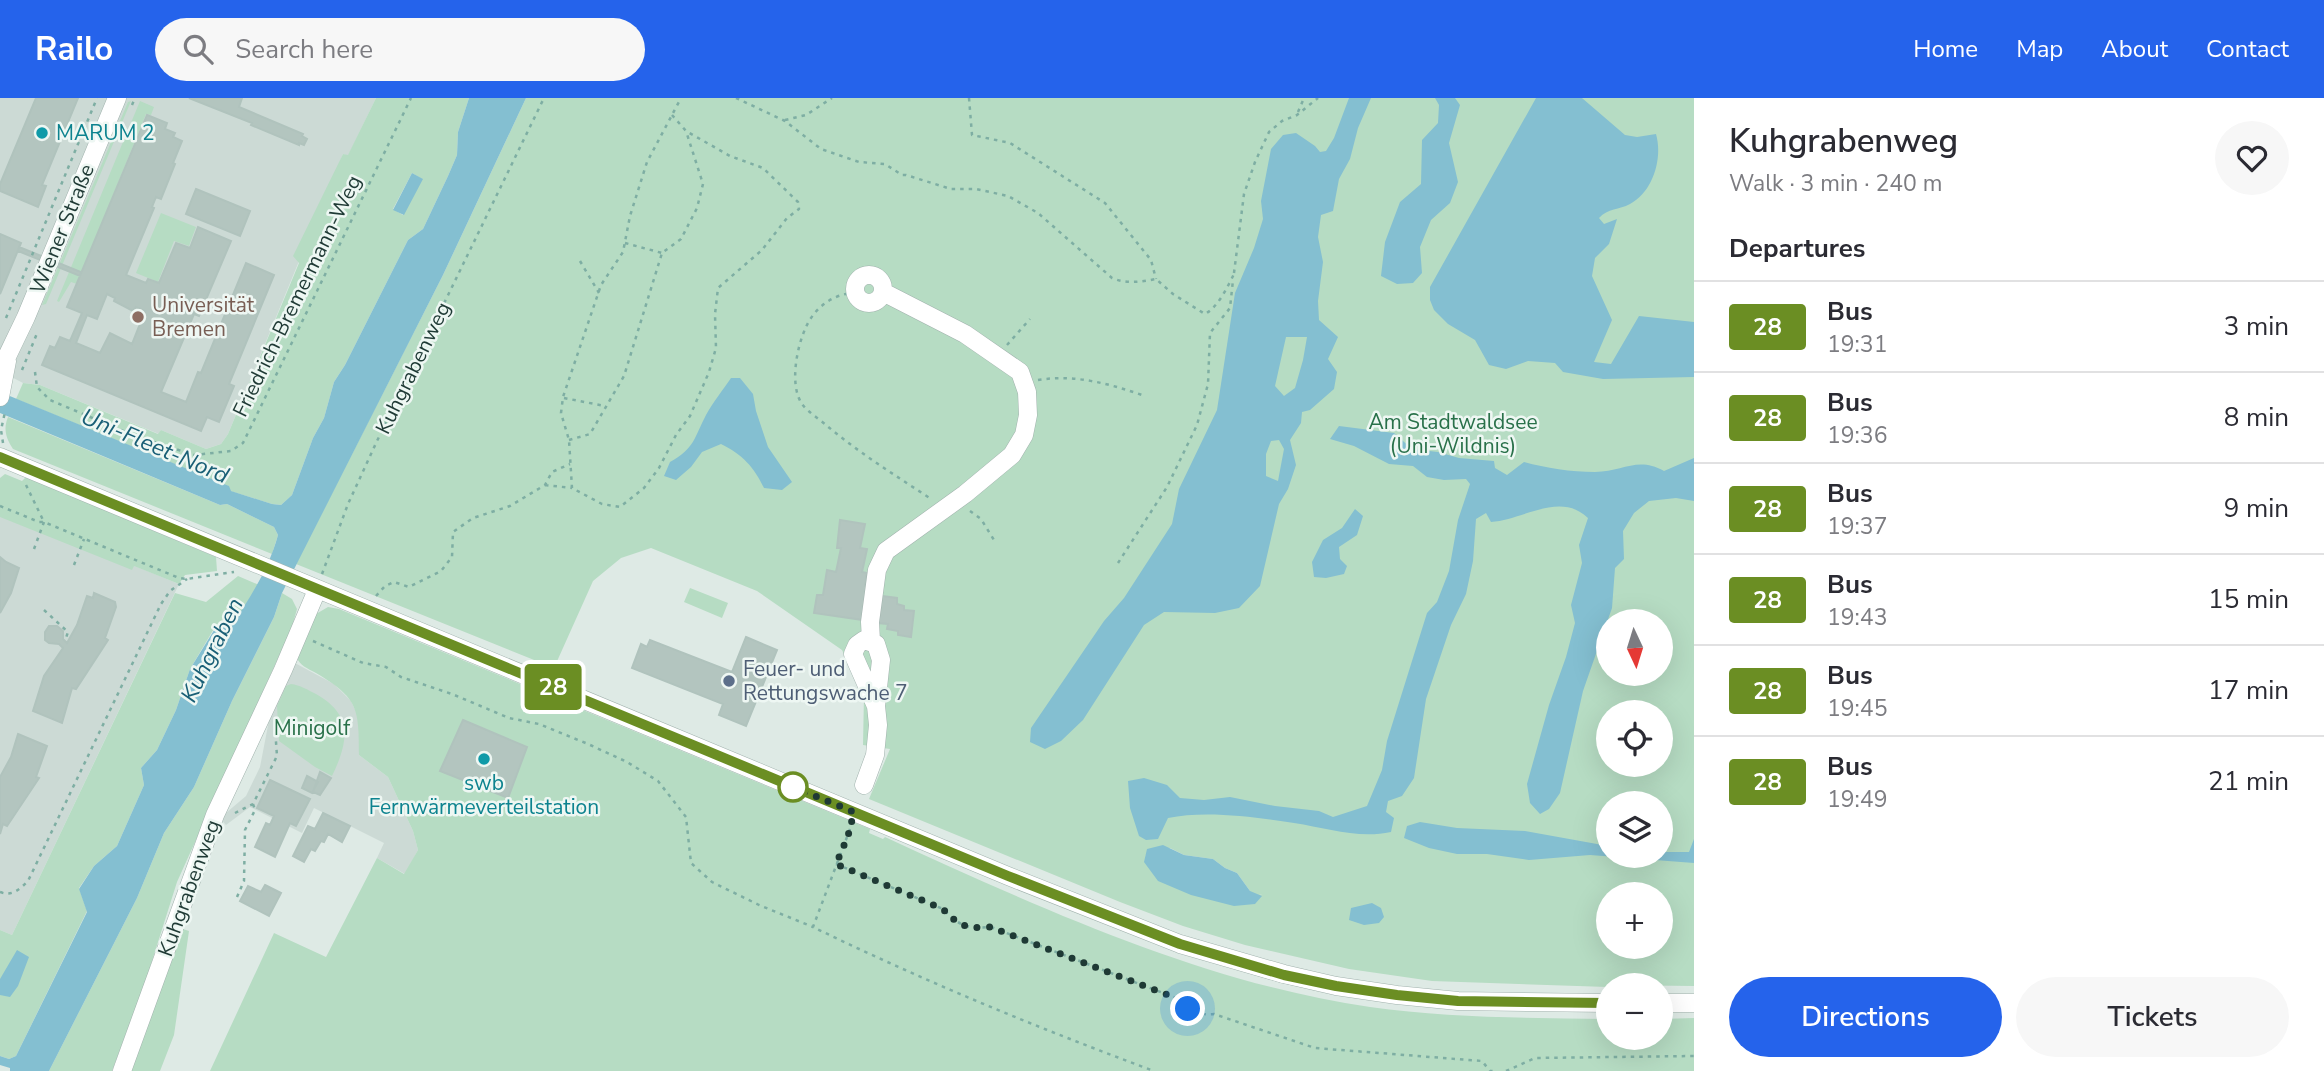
<!DOCTYPE html>
<meta charset="utf-8">
<style>
body{margin:0;font-family:"Nunito Sans",sans-serif;background:#f7f7f7;color:#2b2b33;height:100vh;display:flex;flex-direction:column;font-size:26px;white-space:nowrap}
*{box-sizing:border-box;margin:0}
p{font-size:23px;color:#7c7c81}
.icon{flex:none;width:38px;height:38px;fill:none;stroke:currentColor;stroke-width:2;stroke-linecap:round;stroke-linejoin:round}
.map{position:relative;flex:1;overflow:hidden}
.side{display:flex;flex-direction:column;background:#fff;width:630px}
.side>*{flex:none}
.badge{padding:0 14px;border-radius:5px;font-size:24px;line-height:46px}
.needle{width:46px;rotate:176deg}
.fabs{position:absolute;left:1596px;top:511px;display:grid;gap:14px}
.fabs a{display:grid;place-items:center;width:77px;height:77px;border-radius:50%;background:#fff;box-shadow:0 7px 28px #0002;font-size:35px}
.you{position:absolute;width:35px;height:35px;margin:-18px;border:5px solid #fff;border-radius:50%;background:#1a73e8;box-shadow:0 0 0 10px #1a73e833}
.map>.badge{position:absolute;translate:-50% -50%;box-shadow:0 0 0 4px #fff}
h2{padding:0 35px;font-size:26px;line-height:63px}
.round{display:grid;place-items:center;flex:none;width:74px;height:74px;border-radius:37px;background:#f7f7f7}
.head{display:flex;align-items:center;justify-content:space-between;height:119px;padding:0 35px}
h1{font-size:33px;font-weight:600;line-height:52px}
.cta{display:flex;gap:14px;margin-top:auto;padding:14px 35px}
.cta a{flex:1;height:80px;border-radius:42px;background:#2563eb;color:#fff;font-size:28px;font-weight:600;line-height:80px;text-align:center}
.cta a+a{background:#f7f7f7;color:#2b2b33}
ul{padding:0;list-style:none}
li{display:flex;align-items:center;gap:21px;height:91px;padding:0 35px;border-top:2px solid #e1e1e2}
li div{flex:1}
li b{display:block;font-size:26px}
li em{font-style:normal}
li .badge{min-width:77px;font-weight:700;text-align:center}
header{display:flex;align-items:center;gap:42px;box-sizing:border-box;height:98px;padding:0 35px;background:#2563eb;color:#fff}
header strong{font-size:33px}
nav{display:flex;gap:38px;margin-inline-start:auto;font-size:24px}
.search{width:490px;height:63px;background:#f7f7f7;display:flex;align-items:center;gap:18px;box-sizing:border-box;padding:0 24px;border-radius:38px;color:#7c7c81;font-size:26px}
main{display:flex;flex:1;min-height:0}
.map>svg:first-child{display:block}
</style>
<header>
<strong>Railo</strong>
<div class="search"><svg class="icon" aria-label="search" viewBox="0 0 24 24"><circle cx="10" cy="10" r="6"/><path d="M15 15l6 6"/></svg>Search here</div>
<nav><a>Home</a><a>Map</a><a>About</a><a>Contact</a></nav>
</header>
<main>
<div class="map">
<svg width="1694" height="973" viewBox="0 0 1694 973">
<rect width="100%" height="100%" fill="#deeae5"/>
<path fill="#ccdad5" d="M 0,0 L 376,0 L 348,58 L 343,56 L 228,336 L 221,346 L 206,351 L 161,332 L 159,336 L 40,287 L 23,285 L 0,273 Z
M 0,413 L 179,486 L 12,837 L 0,832 Z
M 293,564 L 334,586 L 351,603 L 359,620 L 359,657 L 388,679 L 413,733 L 418,752 L 405,776 L 377,760 L 384,745 L 314,710 L 302,735 L 250,709 L 226,727 L 220,720 L 246,698 L 260,669 L 271,612 Z"/>
<path fill="#b6dcc3" fill-rule="evenodd" d="M 376,0 L 469,0 L 458,34 L 457,57 L 448,78 L 423,131 L 408,142 L 345,267 L 334,284 L 324,320 L 313,340 L 292,397 L 281,407 L 272,406 L 230,393 L 228,388 L 16,301 L 23,285 L 40,287 L 158,336 L 161,332 L 206,351 L 221,346 L 228,336 L 299,165 L 293,158 L 343,56 L 348,57 ZM 412,75 L 422,81 L 403,117 L 393,111 Z
M 526,0 L 1694,0 L 1694,888 L 1608,887 L 1608,889 L 1432,883 L 1349,871 L 1245,847 L 1183,828 L 1120,804 L 869,701 L 890,651 L 863,647 L 864,597 L 842,552 L 757,493 L 651,450 L 621,460 L 593,483 L 554,570 L 296,466 L 443,177 ZM 1608,523 L 1661,523 L 1661,576 L 1608,576 ZM 1608,614 L 1661,614 L 1661,667 L 1608,667 ZM 1608,705 L 1661,705 L 1661,758 L 1608,758 ZM 1170,750 L 1184,757 L 1213,761 L 1225,770 L 1237,775 L 1250,793 L 1262,797 L 1145,758 ZM 1608,796 L 1661,796 L 1661,849 L 1608,849 Z
M 131,3 L 46,206 L 42,207 L 128,4 Z
M 140,3 L 154,9 L 151,17 L 146,16 L 77,186 L 71,184 L 59,204 L 57,203 Z
M 161,115 L 196,129 L 189,148 L 174,143 L 158,184 L 136,175 Z
M 8,319 L 220,407 L 227,406 L 274,429 L 278,437 L 272,456 L 13,351 C 6,340 3,331 8,319 Z
M 5,376 L 22,383 L 26,379 L 216,459 L 217,473 L 185,477 L 179,486 L 134,468 L 132,472 L 0,419 L 0,380 Z
M 238,478 L 259,487 L 231,529 L 215,529 L 190,571 L 176,612 L 157,652 L 141,670 L 144,687 L 117,748 L 94,768 L 79,790 L 87,813 L 16,958 L 9,961 L 0,958 L 0,832 L 12,837 L 175,495 L 206,504 Z
M 690,490 L 728,505 L 722,520 L 684,504 Z
M 282,495 L 292,501 L 297,511 L 292,529 L 177,784 L 146,882 L 112,973 L 49,973 L 137,800 L 164,735 L 194,689 L 232,603 L 274,519 Z
M 328,509 L 339,511 L 870,731 L 869,735 L 883,741 L 885,739 C 1035,808 1206,886 1370,909 C 1448,920 1529,920 1608,921 L 1608,940 L 1661,940 L 1661,921 L 1694,920 L 1694,973 L 210,973 L 274,835 L 326,859 L 377,760 L 404,776 L 418,752 L 413,733 L 388,679 L 359,657 C 359,610 358,600 316,575 C 307,570 300,568 296,558 L 316,516 Z
M 291,586 C 300,587 308,592 316,596 C 354,617 348,645 332,678 L 315,669 L 279,643 L 277,608 L 286,588 Z
M 180,830 L 189,833 L 174,937 L 160,973 L 130,973 Z"/>
<path fill="#84bfd1" fill-rule="evenodd" d="M 469,0 L 526,0 L 443,177 L 282,495 L 274,519 L 232,603 L 194,689 L 164,735 L 137,800 L 49,973 L 10,973 L 10,970 L 0,967 L 0,958 L 9,961 L 16,958 L 87,814 L 79,791 L 94,768 L 117,748 L 144,687 L 141,670 L 157,652 L 176,612 L 190,571 L 216,529 L 231,529 C 250,499 269,471 278,437 L 274,429 L 227,406 L 220,407 L 0,315 L 0,294 L 229,388 L 231,393 L 272,406 L 281,407 L 292,397 L 313,340 L 324,320 L 334,284 L 345,267 L 408,142 L 423,131 L 448,78 L 457,57 L 458,34 Z
M 1349,0 L 1371,0 L 1358,30 L 1350,61 L 1339,81 L 1333,113 L 1321,117 L 1318,139 L 1323,164 L 1318,203 L 1319,222 L 1338,239 L 1328,261 L 1337,274 L 1334,291 L 1310,312 L 1302,314 L 1301,325 L 1290,342 L 1296,367 L 1288,391 L 1279,406 L 1260,488 L 1239,510 L 1215,515 L 1164,514 L 1144,527 L 1083,622 L 1061,643 L 1045,651 L 1030,644 L 1031,630 L 1104,523 L 1124,500 L 1172,426 L 1179,391 L 1217,312 L 1235,195 L 1254,150 L 1263,121 L 1261,103 L 1271,51 L 1283,37 L 1296,35 L 1315,48 L 1320,54 L 1326,53 L 1334,40 ZM 1286,239 L 1307,239 L 1303,262 L 1295,290 L 1284,298 L 1275,288 ZM 1279,342 L 1284,351 L 1278,383 L 1266,378 L 1266,356 L 1271,343 Z
M 1435,0 L 1455,0 L 1460,7 L 1449,45 L 1458,84 L 1450,105 L 1431,122 L 1420,149 L 1422,175 L 1413,185 L 1397,186 L 1381,178 L 1385,144 L 1400,104 L 1421,86 L 1422,42 L 1438,25 L 1439,7 Z
M 1536,0 L 1582,0 L 1625,37 L 1637,39 L 1656,36 C 1663,60 1653,94 1630,106 C 1619,112 1608,110 1599,120 L 1604,126 L 1617,121 L 1609,146 L 1595,160 L 1592,178 L 1612,222 L 1594,264 L 1611,266 L 1639,218 L 1694,224 L 1694,279 L 1603,281 L 1563,274 L 1555,265 L 1528,263 L 1506,271 L 1489,267 L 1475,242 L 1448,226 L 1434,212 L 1430,202 L 1430,189 Z
M 412,75 L 423,81 L 404,117 L 393,112 Z
M 731,280 L 740,280 L 753,296 L 756,313 L 768,349 L 792,384 L 782,392 L 764,390 C 754,369 742,356 721,346 L 702,354 L 691,369 L 676,382 L 664,378 L 670,364 C 695,350 694,340 706,317 C 713,304 723,292 731,280 Z
M 1339,328 L 1394,335 L 1412,351 L 1438,354 L 1459,360 L 1494,363 L 1495,370 L 1507,377 L 1524,364 C 1546,370 1571,374 1595,374 C 1623,374 1637,358 1664,373 L 1694,360 L 1694,403 L 1676,400 L 1649,403 L 1634,415 L 1623,433 L 1624,461 L 1615,470 L 1612,510 L 1583,593 L 1560,695 L 1549,711 L 1540,716 L 1530,705 L 1527,686 L 1549,607 L 1566,559 L 1575,525 L 1571,507 L 1582,465 L 1579,447 L 1588,420 C 1560,393 1523,422 1491,424 L 1486,415 L 1476,421 L 1473,463 L 1466,496 L 1451,527 L 1426,601 L 1414,680 L 1402,698 L 1388,703 L 1386,714 L 1394,720 L 1391,734 C 1358,741 1327,730 1294,725 C 1256,719 1205,712 1168,720 L 1158,741 L 1146,742 L 1139,738 L 1130,710 L 1128,683 L 1144,680 L 1167,687 L 1180,700 L 1204,702 L 1230,699 L 1275,708 L 1319,713 L 1333,719 L 1367,708 L 1382,672 L 1387,643 L 1427,515 L 1437,504 L 1449,473 L 1458,422 L 1470,386 L 1466,381 L 1444,382 L 1427,379 L 1413,368 L 1389,366 L 1354,348 L 1330,341 Z
M 1355,411 L 1363,418 L 1357,437 L 1339,449 L 1340,461 L 1347,468 L 1344,476 L 1326,480 L 1314,479 L 1312,464 L 1323,442 L 1342,430 Z
M 1420,724 L 1457,730 L 1525,733 L 1608,748 L 1608,758 L 1661,758 L 1661,754 L 1689,754 L 1694,741 L 1694,765 L 1590,757 L 1529,762 L 1487,756 L 1457,756 L 1429,750 L 1404,740 L 1407,728 Z
M 1163,747 L 1184,757 L 1213,761 L 1225,770 L 1237,775 L 1250,793 L 1262,798 L 1255,806 L 1234,808 L 1191,797 L 1158,783 L 1144,764 L 1147,751 Z
M 1372,805 L 1381,810 L 1384,819 L 1379,825 L 1364,827 L 1349,822 L 1351,810 Z
M 17,852 L 29,859 L 18,888 L 10,899 L 0,897 L 0,881 Z"/>
<path fill="#b3c5bf" stroke="#b0c3bd" stroke-width="2" fill-rule="evenodd" d="M 36,0 L 78,0 L 42,87 L 46,88 L 38,109 L 0,93 L 0,86 Z
M 189,0 L 242,0 L 239,9 L 303,36 L 302,38 L 307,41 L 304,47 L 299,45 L 299,47 L 251,27 L 252,25 Z
M 147,17 L 167,25 L 165,31 L 175,35 L 173,39 L 182,43 L 173,65 L 175,66 L 161,101 L 156,99 L 152,109 L 154,110 L 126,177 L 146,185 L 148,181 L 159,185 L 176,145 L 190,150 L 198,129 L 231,143 L 199,218 L 194,216 L 161,294 L 186,304 L 198,274 L 201,275 L 246,165 L 274,177 L 229,286 L 234,288 L 219,324 L 207,319 L 201,333 L 42,267 L 50,248 L 55,250 L 60,239 L 70,243 L 82,215 L 67,209 ZM 107,196 L 115,200 L 114,203 L 133,213 L 136,209 L 145,213 L 132,246 L 110,235 L 100,255 L 76,245 L 87,217 L 97,221 Z
M 196,91 L 250,113 L 240,138 L 186,116 Z
M 0,136 L 21,145 L 0,196 Z
M 19,149 L 81,174 L 80,178 L 18,153 Z
M 840,422 L 865,426 L 860,450 L 867,451 L 862,474 L 867,475 L 865,488 L 868,489 L 863,522 L 814,515 L 817,497 L 823,497 L 827,472 L 836,474 L 841,450 L 837,450 Z
M 0,459 L 6,464 L 19,470 L 11,495 L 0,515 Z
M 94,495 L 115,504 L 116,509 L 105,540 L 108,542 L 76,591 L 72,590 L 62,625 L 33,613 L 44,578 L 63,550 L 59,546 L 49,545 L 45,542 L 45,534 L 49,528 L 57,528 L 63,533 L 63,541 L 67,545 L 77,527 L 87,498 L 93,500 Z
M 882,498 L 897,500 L 897,506 L 904,508 L 904,512 L 914,513 L 911,539 L 898,537 L 898,533 L 887,531 L 888,526 L 878,525 Z
M 746,539 L 777,552 L 746,628 L 719,617 L 723,606 L 632,570 L 641,546 L 647,549 L 650,542 L 732,574 Z
M 463,622 L 527,649 L 508,700 L 440,673 Z
M 18,636 L 47,648 L 36,679 L 39,680 L 7,728 L 3,726 L 0,736 L 0,679 L 11,659 Z
M 320,674 L 331,680 L 320,697 L 313,694 Z
M 307,678 L 318,684 L 312,695 L 302,690 Z
M 270,682 L 310,701 L 296,728 L 290,725 L 275,759 L 255,749 L 266,725 L 270,727 L 274,718 L 257,710 Z
M 323,715 L 350,728 L 342,744 L 328,736 L 324,744 L 321,743 L 315,753 L 311,751 L 304,764 L 293,758 L 308,728 L 315,731 Z
M 265,787 L 281,795 L 269,818 L 240,803 L 248,788 L 261,794 Z"/>
<g fill="none" stroke-linecap="round" stroke-linejoin="round">
<defs>
<path id="minor" d="M855 191a14 14 0 1 1 28 0a14 14 0 1 1-28 0Z
M 0,273 L 26,219 L 117,0
M 0,299 L 7,263
M 0,359 L 1008,778 L 1180,846 L 1284,876 L 1336,888 L 1397,897 L 1458,903 L 1608,905
M 871,543 L 870,524 L 877,472 L 886,453 L 965,396 L 1012,357 L 1024,337 L 1028,317 L 1027,294 L 1020,274 L 965,236 L 883,194
M 864,687 L 875,657 L 878,627 L 876,608 L 881,562 L 876,546 L 864,542 L 857,547 L 853,556 L 876,608
M 1661,905 L 1694,905
M 122,973 L 215,717 L 283,572 L 317,492"/>
</defs>
<use href="#minor" stroke="#a1b2ad" stroke-width="19"/>
<path stroke="#7eaea3" stroke-width="2.5" stroke-dasharray="3.5 5" stroke-linecap="butt" d="M 736,0 L 785,23 L 821,51 L 859,64 L 885,66 L 902,77 L 906,77 L 951,91 L 976,91 L 1008,98 L 1038,115 L 1112,180 C 1126,186 1141,184 1156,181 L 1173,196 L 1205,216 C 1218,209 1227,190 1234,176
M 969,0 L 972,37 L 1010,45 L 1105,105 L 1151,162 L 1156,181
M 132,7 L 135,0
M 1298,14 L 1304,0
M 672,17 L 686,33 L 730,58 L 763,70 L 798,104 L 799,111 L 787,120 L 762,152 L 718,190 L 715,216 L 716,250 L 709,274 L 690,318 L 676,337 L 659,370 L 644,390 L 620,409 L 602,406 L 572,390 L 569,342 L 561,315 L 563,299 L 601,187 L 623,154 L 630,118 L 647,64 L 681,0
M 785,22 L 806,17 L 832,0
M 625,145 L 662,155
M 580,163 L 599,195
M 1234,175 L 1244,96 L 1255,64 L 1269,34 L 1282,23 L 1297,17 L 1318,0
M 856,195 C 834,195 815,209 806,229 C 797,248 789,287 802,306 C 808,314 819,321 826,327 C 859,355 895,377 931,401
M 6,220 L 97,0
M 1007,247 L 1030,221
M 22,272 L 38,233
M 35,274 L 37,289 L 50,302 L 135,338 L 194,357 L 231,353 L 243,345 L 411,0
M 1038,282 C 1076,276 1110,286 1145,298
M 564,300 L 605,308
M 569,342 L 590,336 L 624,278 L 662,155 L 681,141 L 697,110 L 703,86 L 686,33
M 3,345 L 1,332 L 5,314
M 26,387 L 44,424
M 545,387 L 572,390
M 0,408 L 39,424 L 44,424 L 179,480 L 187,481 L 234,474
M 970,413 L 981,421 L 994,442
M 34,451 L 44,424
M 1118,465 L 1167,389 L 1197,327 L 1208,286 L 1210,235 L 1230,210 L 1233,182
M 74,467 L 84,441
M 322,476 L 348,406 L 377,343 L 544,0
M 376,498 L 385,488 L 394,484 L 409,489 L 441,473 L 452,459 L 453,434 L 473,420 L 510,408 L 545,387 L 552,374 L 570,366
M 44,512 L 68,534 L 65,543
M 313,543 L 363,565 L 386,569 L 401,579 L 452,596 L 509,620 L 539,626 L 588,646 L 627,664 L 658,683 L 686,719 L 691,765 L 712,784 L 759,807 L 813,829
M 235,715 L 253,706 L 277,658 L 275,630
M 850,731 L 813,829 C 924,883 1038,930 1154,973
M 836,766 L 943,811 C 959,828 967,831 991,829 L 1176,900 C 1188,911 1197,918 1214,916 L 1315,950 L 1482,963 L 1490,973 L 1493,973
M 0,794 C 12,799 20,791 28,783 L 161,506 L 170,493 L 187,481
M 237,799 L 244,783 L 245,732 L 255,712 L 253,706
M 1506,973 L 1535,960 L 1694,958"/>
<use href="#minor" stroke="#fff" stroke-width="18"/>
</g>
<g fill="none" stroke-linecap="round" stroke-linejoin="round">
<defs>
<path id="line" d="M 0,359 L 1008,778 L 1180,846 L 1284,877 L 1336,888 L 1397,897 L 1458,903 L 1608,905"/>
</defs>
<use href="#line" stroke="#fff" stroke-width="16"/>
<use href="#line" stroke="#6b8e23" stroke-width="10"/>
<path stroke="#1f3a35" stroke-width="7" stroke-dasharray="0 12.6" d="M 793,689 L 854,714 L 848,738 L 836,766 L 943,811 C 959,828 967,831 990,829 L 1176,900 L 1188,911"/>
</g>
<g fill="#0f9aa8" stroke="#eef7f3" stroke-width="2.5">
<circle cx="42" cy="35" r="7"/>
<circle cx="484" cy="661" r="7"/>
</g>
<circle fill="#8d6e63" stroke="#eef7f3" stroke-width="2.5" cx="138" cy="219" r="7"/>
<circle fill="#5c6f8a" stroke="#eef7f3" stroke-width="2.5" cx="729" cy="583" r="7"/>
<circle fill="#fff" stroke="#6b8e23" stroke-width="3.5" cx="793" cy="689" r="14"/>
<g text-anchor="middle" dominant-baseline="central" stroke-width="5" stroke-linejoin="round" paint-order="stroke">
<g font-size="21" fill="#0d838f" stroke="#eef7f3" text-anchor="start">
<text x="56" y="35">MARUM 2</text>
<text x="484" y="685" text-anchor="middle">swb<tspan x="484" dy="24">Fernwärmeverteilstation</tspan></text>
</g>
<g font-size="21" fill="#1f3a35" stroke="#eef7f3">
<text transform="translate(62 131) rotate(-68)">Wiener Straße</text>
<text transform="translate(297 198) rotate(-64)">Friedrich-Bremermann-Weg</text>
<text transform="translate(413 270) rotate(-64)">Kuhgrabenweg</text>
<text transform="translate(189 790) rotate(-70)">Kuhgrabenweg</text>
</g>
<g font-size="21" fill="#785e54" stroke="#eef7f3" text-anchor="start">
<text x="152" y="207">Universität<tspan x="152" dy="24">Bremen</tspan></text>
</g>
<g font-size="21" fill="#29714a" stroke="#eef7f3">
<text x="1453" y="324">Am Stadtwaldsee<tspan x="1453" dy="24">(Uni-Wildnis)</tspan></text>
<text x="312" y="630">Minigolf</text>
</g>
<g font-size="21" fill="#4e5e75" stroke="#eef7f3" text-anchor="start">
<text x="743" y="571">Feuer- und<tspan x="743" dy="24">Rettungswache 7</tspan></text>
</g>
<g font-size="23" font-style="italic" fill="#195f76" stroke="#eef7f3">
<text transform="translate(155 348) rotate(23)">Uni-Fleet-Nord</text>
<text transform="translate(212 552) rotate(-64)">Kuhgraben</text>
</g>
</g>
</svg>
<div class="fabs">
<a><svg class="needle" viewBox="-14 -14 28 28"><path d="M0-13l5 13h-10z" fill="#e53935"/><path d="M0 13l5-13h-10z" fill="#7c7c81"/></svg></a>
<a><svg class="icon" aria-label="locate" viewBox="0 0 24 24"><circle cx="12" cy="12" r="6"/><path d="M12 2v4M12 18v4M2 12h4M18 12h4"/></svg></a>
<a><svg class="icon" aria-label="layers" viewBox="0 0 24 24"><path d="M12 4l9 5-9 5-9-5zM3 14l9 5 9-5"/></svg></a>
<a>+</a>
<a>−</a>
</div>
<div class="you" style="left:1188px;top:911px"></div>
<b class="badge" style="left:553px;top:589px;background:#6b8e23;color:#fff">28</b>
</div>
<section class="side">
<div class="head"><div><h1>Kuhgrabenweg</h1><p>Walk · 3 min · 240 m</p></div><a class="round"><svg class="icon" aria-label="heart" viewBox="0 0 24 24"><path d="M12 20l-8-8c-3-5 5-10 8-4 3-6 11-1 8 4z"/></svg></a></div>
<h2>Departures</h2>
<ul>
<li><span class="badge" style="background:#6b8e23;color:#fff">28</span><div><b>Bus</b><p>19:31</p></div><em>3 min</em></li>
<li><span class="badge" style="background:#6b8e23;color:#fff">28</span><div><b>Bus</b><p>19:36</p></div><em>8 min</em></li>
<li><span class="badge" style="background:#6b8e23;color:#fff">28</span><div><b>Bus</b><p>19:37</p></div><em>9 min</em></li>
<li><span class="badge" style="background:#6b8e23;color:#fff">28</span><div><b>Bus</b><p>19:43</p></div><em>15 min</em></li>
<li><span class="badge" style="background:#6b8e23;color:#fff">28</span><div><b>Bus</b><p>19:45</p></div><em>17 min</em></li>
<li><span class="badge" style="background:#6b8e23;color:#fff">28</span><div><b>Bus</b><p>19:49</p></div><em>21 min</em></li>
</ul>
<div class="cta"><a>Directions</a><a>Tickets</a></div>
</section>
</main>
